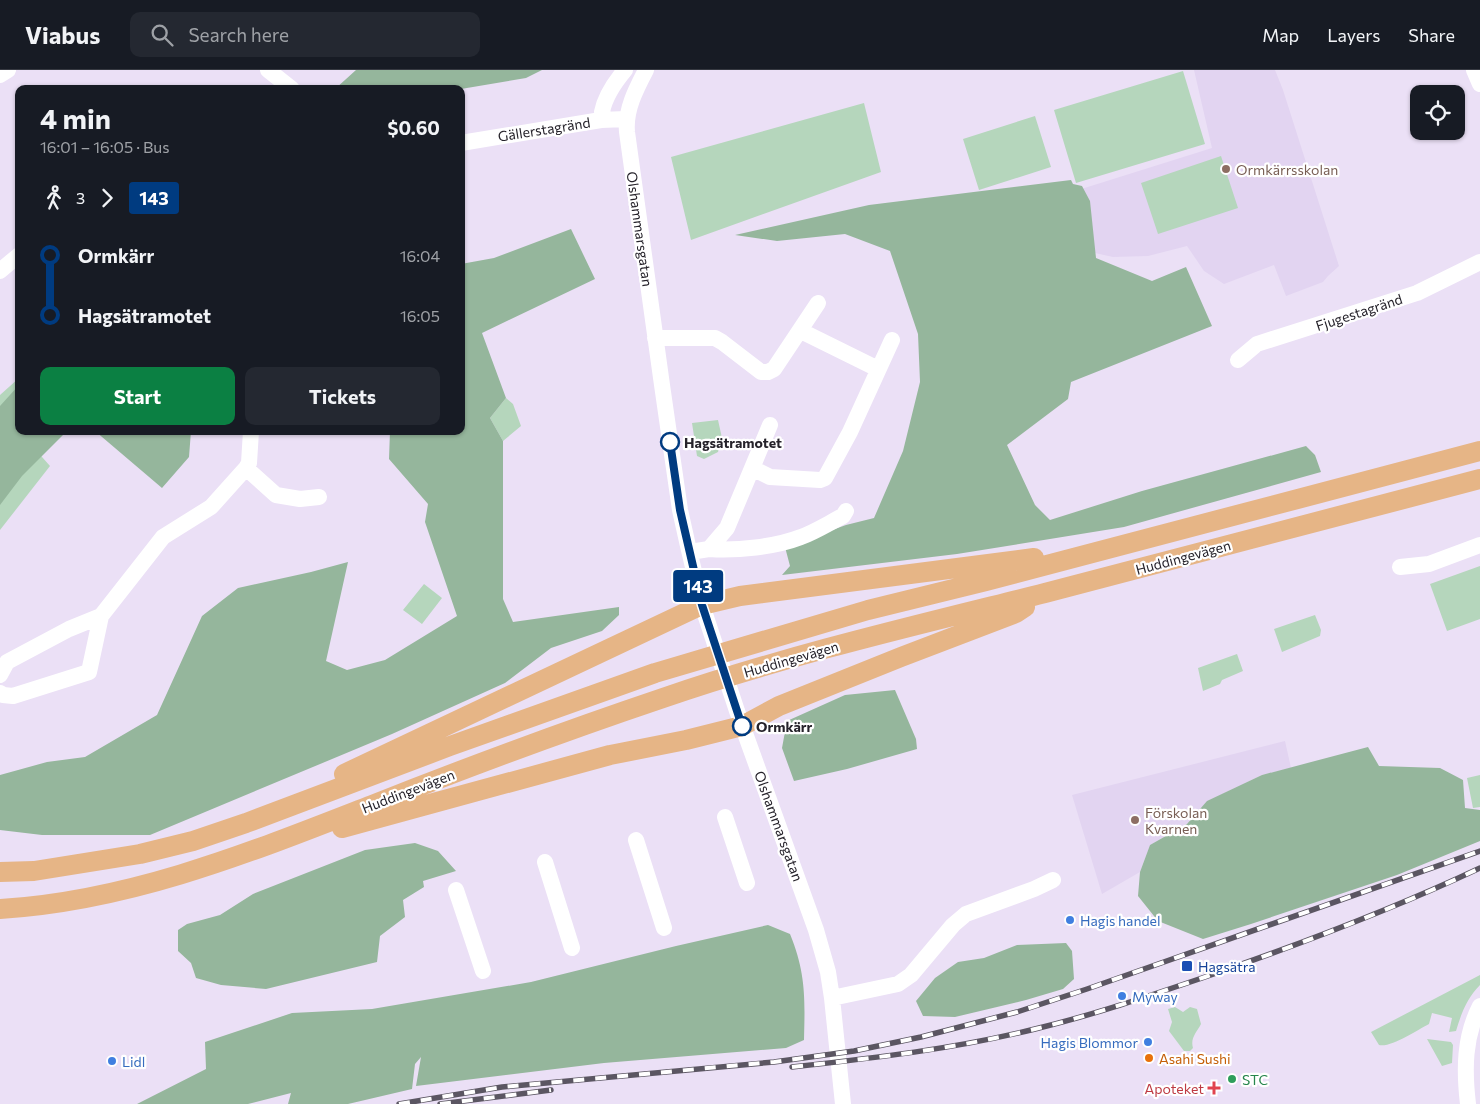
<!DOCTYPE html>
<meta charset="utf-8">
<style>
body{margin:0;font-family:Commissioner,sans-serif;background:#242831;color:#f1f3f6;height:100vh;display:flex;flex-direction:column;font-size:19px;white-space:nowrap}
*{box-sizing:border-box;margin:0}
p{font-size:16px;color:#9ea1a6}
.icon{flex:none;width:28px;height:28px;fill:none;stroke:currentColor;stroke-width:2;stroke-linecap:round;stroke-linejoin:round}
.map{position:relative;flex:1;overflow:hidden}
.drawer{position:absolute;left:15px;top:15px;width:450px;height:350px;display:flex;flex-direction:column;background:#171b24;border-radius:10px;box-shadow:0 1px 4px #0004}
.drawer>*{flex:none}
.badge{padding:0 10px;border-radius:4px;font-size:18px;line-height:32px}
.fabs{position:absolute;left:1410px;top:15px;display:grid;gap:10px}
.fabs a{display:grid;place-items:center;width:55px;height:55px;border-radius:10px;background:#171b24;box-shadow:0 1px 4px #0004;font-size:25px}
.map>.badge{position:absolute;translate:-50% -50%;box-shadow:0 0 0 2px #fff}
.legs{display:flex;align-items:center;gap:8px;height:55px;padding:0 25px;font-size:16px}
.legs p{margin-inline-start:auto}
.overview{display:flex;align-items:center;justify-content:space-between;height:85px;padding:0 25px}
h1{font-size:28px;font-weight:700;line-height:38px}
.button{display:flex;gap:10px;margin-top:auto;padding:10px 25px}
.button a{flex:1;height:58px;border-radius:10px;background:#0b8043;color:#fff;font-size:20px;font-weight:700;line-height:58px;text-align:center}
.button a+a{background:#242831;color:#f1f3f6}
ul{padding:0 25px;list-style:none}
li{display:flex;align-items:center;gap:18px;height:60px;font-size:19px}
li i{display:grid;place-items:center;width:8px;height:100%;margin:0 6px;background:currentColor}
li i::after{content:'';width:12px;height:12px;margin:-6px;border:4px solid;border-radius:50%;background:#171b24}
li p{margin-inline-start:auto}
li:first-child i{background:linear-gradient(#0000 50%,currentColor 0)}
li:last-child i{background:linear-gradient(currentColor 50%,#0000 0)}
header{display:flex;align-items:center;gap:30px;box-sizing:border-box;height:70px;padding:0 25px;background:#171b24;border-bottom:1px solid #363941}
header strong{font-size:24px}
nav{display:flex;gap:28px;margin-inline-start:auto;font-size:18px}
.search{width:350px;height:45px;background:#242831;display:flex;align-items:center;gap:12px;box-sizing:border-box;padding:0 18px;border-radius:10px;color:#9ea1a6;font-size:19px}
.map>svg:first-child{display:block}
</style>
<header>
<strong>Viabus</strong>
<div class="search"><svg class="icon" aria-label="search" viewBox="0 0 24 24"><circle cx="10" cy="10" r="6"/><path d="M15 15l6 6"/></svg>Search here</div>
<nav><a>Map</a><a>Layers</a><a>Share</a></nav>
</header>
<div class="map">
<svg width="1480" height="1034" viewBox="0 0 1480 1034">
<rect width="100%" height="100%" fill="#ebe0f6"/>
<path fill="#e2d4f1" d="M 1194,0 L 1275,0 L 1283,20 L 1339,196 L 1328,206 L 1323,212 L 1286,226 L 1274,195 L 1224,214 L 1204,201 L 1187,176 L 1148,186 L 1113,187 L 1095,183 L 1075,121 L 1212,78 Z
M 1285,671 L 1291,698 L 1262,705 L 1208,731 L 1187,754 L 1150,775 L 1140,802 L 1102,824 L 1072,725 Z"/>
<path fill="#b5d6bc" d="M 1183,1 L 1205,74 L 1076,113 L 1054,40 Z
M 864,33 L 881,102 L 691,170 L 671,87 Z
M 1035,46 L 1051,97 L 979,120 L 963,69 Z
M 1221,86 L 1238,138 L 1158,164 L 1141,113 Z
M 19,308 L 19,361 L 50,396 L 0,460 L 0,325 Z
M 506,328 L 513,334 L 521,356 L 503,371 L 490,348 Z
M 718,350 L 722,368 L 718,382 L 704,389 L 697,386 L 692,353 Z
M 1480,496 L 1480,549 L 1447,561 L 1430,514 Z
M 424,514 L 442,528 L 422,554 L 403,540 Z
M 1315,545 L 1321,560 L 1320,566 L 1282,582 L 1274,559 Z
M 1237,584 L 1243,601 L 1222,610 L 1220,614 L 1203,621 L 1198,598 Z
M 1480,705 L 1480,737 L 1473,738 L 1467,708 Z
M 1480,905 L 1480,915 C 1467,928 1461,944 1456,961 L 1449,962 L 1452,948 L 1432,943 L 1429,954 C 1417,960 1391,978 1379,975 L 1371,962 Z
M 1175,937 L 1183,942 L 1190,937 L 1197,939 L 1201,954 C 1197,962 1190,968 1193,978 L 1190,981 L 1184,981 L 1169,961 L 1172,952 L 1168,939 Z
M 1427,969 L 1451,972 L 1453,975 L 1452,993 L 1442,996 Z"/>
<path fill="#95b69c" d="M 356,0 L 542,0 L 526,8 L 461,19 L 335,19 Z
M 1071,110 L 1073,114 L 1082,116 L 1090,131 L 1096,188 L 1152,211 L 1186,197 L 1212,256 L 1071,312 L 1068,329 L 1007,375 L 1035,435 L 1050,450 L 1142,421 L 1306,376 L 1315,385 L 1321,402 L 1124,457 L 957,484 L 782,505 L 790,496 L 785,477 L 846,455 L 874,448 L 903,381 L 920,312 L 918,264 L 890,181 L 845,164 L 777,171 L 735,165 L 869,135 Z
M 571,159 L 595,209 L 482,263 L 506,328 L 490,348 L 503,371 L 503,529 L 513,552 L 619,537 L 619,545 L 602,561 L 551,578 L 505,613 L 392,664 L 150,765 L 42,765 L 0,760 L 0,705 L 47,692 L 85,687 L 157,645 L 202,546 L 238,518 L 311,502 L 348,492 L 326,591 L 347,600 L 385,590 L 457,546 L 425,452 L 428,434 L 389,389 L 390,361 L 461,361 L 461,194 L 494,188 Z
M 19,315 L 19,361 L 67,361 L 22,406 L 0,435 L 0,336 Z
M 95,361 L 191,361 L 189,387 L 162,418 Z
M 895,620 L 916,669 L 917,679 L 847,699 L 794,711 L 782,678 L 787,651 L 845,625 Z
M 1368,677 L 1379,696 L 1440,698 L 1463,710 L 1465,738 L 1480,740 L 1480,771 L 1397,805 L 1251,854 L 1203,869 L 1158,851 L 1138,826 L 1140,802 L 1150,775 L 1187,754 L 1207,731 L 1262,705 Z
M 415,773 L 438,781 L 456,801 L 423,811 L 424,817 L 403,830 L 405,847 L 380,866 L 377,892 L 266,919 L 221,915 L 196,908 L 191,893 L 178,881 L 178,860 L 187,854 L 220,845 L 253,824 L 365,780 Z
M 768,855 L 790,864 C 806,903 805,929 804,970 L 786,978 L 604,993 L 416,1016 L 421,987 L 415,994 L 412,1019 L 348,1034 L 288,1034 L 291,1023 L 248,1034 L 137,1034 L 206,999 L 205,972 L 292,943 L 372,939 L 531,912 L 676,876 Z
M 1066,873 L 1072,881 L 1074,909 L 1063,919 L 1026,930 L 955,947 L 923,946 L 916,931 L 935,908 L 958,892 L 984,888 L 1017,875 Z"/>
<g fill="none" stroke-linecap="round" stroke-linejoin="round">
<path stroke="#fff" stroke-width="16" d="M 268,0 L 292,19
M 646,0 C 636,19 625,40 627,62 L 662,315 L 680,440 L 688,476 L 702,535 L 737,641 L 816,860 L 828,902 L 832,928 L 843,1034
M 1474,0 L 1480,14
M 0,5 L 8,0
M 602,42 C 605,26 615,12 625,0
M 461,73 L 601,50 L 626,49
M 0,201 L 19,185
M 801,261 L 878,299
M 655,268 L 715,268 L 722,272 L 761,302 L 768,302 L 774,299 L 818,233
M 1238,290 L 1257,274 L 1417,223 L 1480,192
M 246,398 L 276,425 L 300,429 L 319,427
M 752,398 L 770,407 L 820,410 L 825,408 L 850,362 L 892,270
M 709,479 C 737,481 775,477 801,467 C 815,462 829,453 843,446 L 846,441
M 690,482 L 709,479 L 727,458 L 770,355
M 1400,497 L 1429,494 L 1480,475
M 0,605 L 7,592 L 69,559 L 101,546 L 163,467 L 211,437 L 246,398 L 249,393 L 251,361
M 0,623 L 3,625 L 13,626 L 89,602 L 101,546
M 725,747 L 747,813
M 636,770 L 664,858
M 545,792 L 572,878
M 456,820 L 483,901
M 832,928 L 898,914 L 911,905 L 953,855 L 966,844 L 1034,819 L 1053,810
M 1468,1034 C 1464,1000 1464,967 1480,936"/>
<path stroke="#e6b586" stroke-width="20" d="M 344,704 L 691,540 L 702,535 L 740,526 L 1034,488
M 342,758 L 610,685 L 686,670 L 742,656 L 779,636 L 901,587 L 1016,543 L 1025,537
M 0,802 L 34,801 L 140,784 L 193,771 L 246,753 L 450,676 L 655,603 L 868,540 L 986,511 L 1480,381
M 0,839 C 131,831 251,782 372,735 C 468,697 565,661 663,628 C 788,585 917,555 1045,523 C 1190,486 1335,448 1480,409"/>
<defs>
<path id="rail" d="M 792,997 C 875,988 954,979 1035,959 C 1093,945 1149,926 1205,907 C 1298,875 1391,840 1480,798
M 399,1034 L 502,1017 L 774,992 L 854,981 L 921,967 L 1017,942 L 1087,919 L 1480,781
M 440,1034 L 551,1020"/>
</defs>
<use href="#rail" stroke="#5b5662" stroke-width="5.5"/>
<use href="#rail" stroke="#fff" stroke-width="4" stroke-dasharray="11" stroke-linecap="butt"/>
</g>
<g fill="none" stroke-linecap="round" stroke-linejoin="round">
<defs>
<path id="line-1" d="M 670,372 L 680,440 L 702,535 L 742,656"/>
</defs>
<use href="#line-1" stroke="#fff" stroke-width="11"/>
<use href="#line-1" stroke="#003b80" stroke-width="8"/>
</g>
<g fill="#8d6e63" stroke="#fff" stroke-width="2">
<circle cx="1226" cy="99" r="5"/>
<circle cx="1135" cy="750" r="5"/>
</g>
<g fill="#fff" stroke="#003b80" stroke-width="2.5">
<circle cx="670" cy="372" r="9"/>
<circle cx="742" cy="656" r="9"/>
</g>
<g fill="#3f7fe0" stroke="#fff" stroke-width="2">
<circle cx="1070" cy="850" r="5"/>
<circle cx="1122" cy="926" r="5"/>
<circle cx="1148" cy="972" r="5"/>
<circle cx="112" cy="991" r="5"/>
</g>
<rect fill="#1a4fb4" stroke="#fff" stroke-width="2" x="1181" y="890" width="12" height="12" rx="2.5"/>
<circle fill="#e8710a" stroke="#fff" stroke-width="2" cx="1149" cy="988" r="5"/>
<circle fill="#2e9e5b" stroke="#fff" stroke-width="2" cx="1232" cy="1009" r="5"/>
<path fill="#e0444e" stroke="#fff" stroke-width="2" d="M1211.5 1010.5h5v5h5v5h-5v5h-5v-5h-5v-5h5z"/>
<g text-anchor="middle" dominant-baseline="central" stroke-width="4.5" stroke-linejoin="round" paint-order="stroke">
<g font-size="14" fill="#25222a" stroke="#fff">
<text transform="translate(544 59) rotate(-9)">Gällerstagränd</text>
<text transform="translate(640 159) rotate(82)">Olshammarsgatan</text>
<text transform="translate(1359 242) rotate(-18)">Fjugestagränd</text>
<text transform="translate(1183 487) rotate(-15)">Huddingevägen</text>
<text transform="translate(791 589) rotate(-16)">Huddingevägen</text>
<text transform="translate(408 721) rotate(-21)">Huddingevägen</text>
<text transform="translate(779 756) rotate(70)">Olshammarsgatan</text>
</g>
<g font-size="14" fill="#785e54" stroke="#fff" text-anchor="start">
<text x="1236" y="99">Ormkärrsskolan</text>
<text x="1145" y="742">Förskolan<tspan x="1145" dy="16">Kvarnen</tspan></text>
</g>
<g font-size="14" font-weight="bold" fill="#25222a" stroke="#fff" text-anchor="start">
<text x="684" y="372">Hagsätramotet</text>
<text x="756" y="656">Ormkärr</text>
</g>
<g font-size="14" fill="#366cbe" stroke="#fff" text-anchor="start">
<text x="1080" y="850">Hagis handel</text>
<text x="1132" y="926">Myway</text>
<text x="1138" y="972" text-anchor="end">Hagis Blommor</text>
<text x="122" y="991">Lidl</text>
</g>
<g font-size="14" fill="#164399" stroke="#fff" text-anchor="start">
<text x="1198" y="896">Hagsätra</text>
</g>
<g font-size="14" fill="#c56008" stroke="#fff" text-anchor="start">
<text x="1159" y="988">Asahi Sushi</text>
</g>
<g font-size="14" fill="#27864d" stroke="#fff" text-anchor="start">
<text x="1242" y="1009">STC</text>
</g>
<g font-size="14" fill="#be3a42" stroke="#fff" text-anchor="end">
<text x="1204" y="1018">Apoteket</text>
</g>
</g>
</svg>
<div class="fabs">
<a><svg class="icon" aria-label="locate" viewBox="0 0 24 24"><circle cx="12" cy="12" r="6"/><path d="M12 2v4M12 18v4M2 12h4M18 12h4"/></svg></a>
</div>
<b class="badge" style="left:698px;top:516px;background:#003b80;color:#fff">143</b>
<section class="drawer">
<div class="overview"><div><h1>4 min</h1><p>16:01 – 16:05 · Bus</p></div><b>$0.60</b></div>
<div class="legs"><svg class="icon" aria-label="walk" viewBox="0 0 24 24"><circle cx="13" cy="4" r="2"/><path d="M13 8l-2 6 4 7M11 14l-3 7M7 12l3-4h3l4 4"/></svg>3<svg class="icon" aria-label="forward" viewBox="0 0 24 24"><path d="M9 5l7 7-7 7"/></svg><b class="badge" style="background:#003b80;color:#fff">143</b></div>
<ul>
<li><i style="color:#003b80"></i><b>Ormkärr</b><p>16:04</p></li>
<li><i style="color:#003b80"></i><b>Hagsätramotet</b><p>16:05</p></li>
</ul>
<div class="button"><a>Start</a><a>Tickets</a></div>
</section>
</div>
